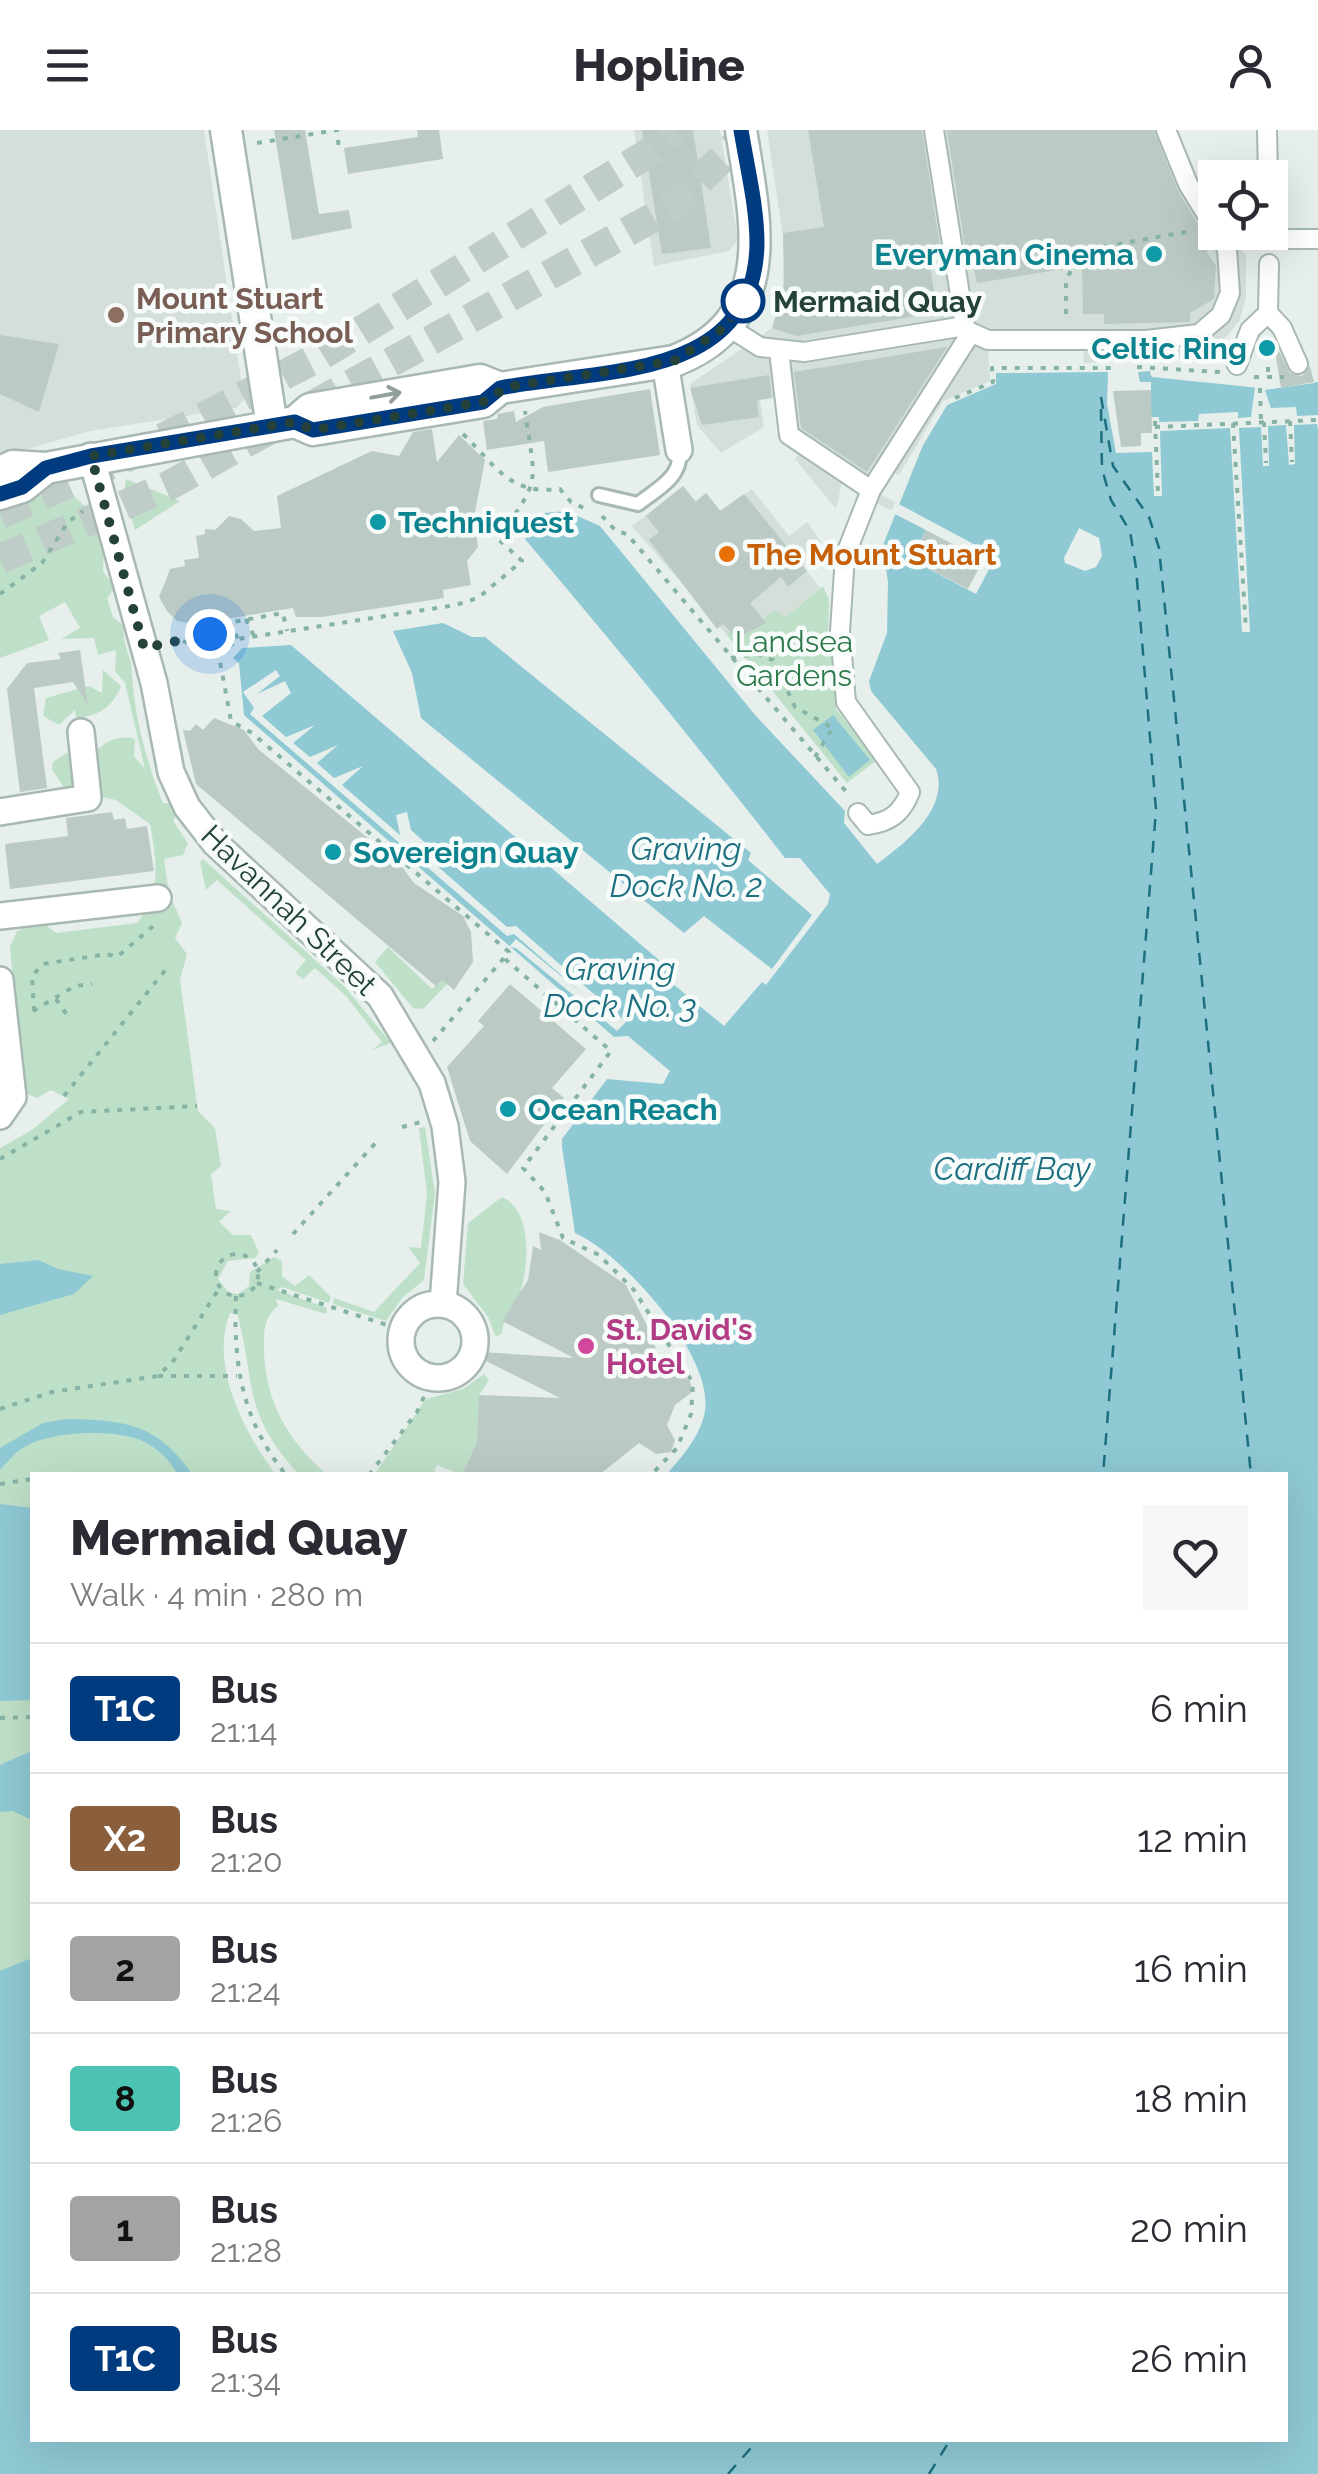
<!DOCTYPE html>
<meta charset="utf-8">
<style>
body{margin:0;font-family:Raleway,sans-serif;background:#f7f7f7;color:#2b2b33;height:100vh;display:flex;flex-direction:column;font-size:38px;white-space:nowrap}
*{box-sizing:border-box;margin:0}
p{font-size:32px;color:#7c7c81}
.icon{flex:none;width:55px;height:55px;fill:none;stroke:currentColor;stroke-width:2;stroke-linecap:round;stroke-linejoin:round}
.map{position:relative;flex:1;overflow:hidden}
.details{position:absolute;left:30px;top:1342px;width:1258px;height:970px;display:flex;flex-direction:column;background:#fff;border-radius:0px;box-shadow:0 10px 40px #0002}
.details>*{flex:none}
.badge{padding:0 20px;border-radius:8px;font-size:35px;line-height:65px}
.tools{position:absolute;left:1198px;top:30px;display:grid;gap:20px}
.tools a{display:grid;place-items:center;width:90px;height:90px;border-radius:0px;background:#fff;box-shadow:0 10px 40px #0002;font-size:50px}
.you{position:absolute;width:50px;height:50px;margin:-25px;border:8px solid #fff;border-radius:50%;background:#1a73e8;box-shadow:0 0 0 15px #1a73e833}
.map>.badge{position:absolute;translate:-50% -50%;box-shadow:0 0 0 5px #fff}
.round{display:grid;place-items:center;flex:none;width:105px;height:105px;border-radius:0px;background:#f7f7f7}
.overview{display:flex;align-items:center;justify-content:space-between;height:170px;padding:0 40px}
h1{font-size:48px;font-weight:800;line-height:75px}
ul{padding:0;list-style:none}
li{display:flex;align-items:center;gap:30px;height:130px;padding:0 40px;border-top:2px solid #e1e1e2}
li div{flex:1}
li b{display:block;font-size:38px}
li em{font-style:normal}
li .badge{min-width:110px;font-weight:700;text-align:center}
header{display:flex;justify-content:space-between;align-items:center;height:130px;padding:0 40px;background:#fff;font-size:45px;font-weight:800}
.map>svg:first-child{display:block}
</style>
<header><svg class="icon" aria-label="menu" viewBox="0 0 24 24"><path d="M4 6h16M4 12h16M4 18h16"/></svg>Hopline<svg class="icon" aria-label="person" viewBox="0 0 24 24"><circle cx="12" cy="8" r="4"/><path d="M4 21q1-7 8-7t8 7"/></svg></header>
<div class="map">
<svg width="1318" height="2344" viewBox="0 0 1318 2344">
<rect width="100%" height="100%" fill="#e6efeb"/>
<path fill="#d4dfda" d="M 0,0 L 204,0 L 244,270 L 236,278 L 90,301 L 0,327 Z
M 634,0 L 720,0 L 736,98 L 737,111 L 729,121 L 654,136 Z
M 767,0 L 1177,0 L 1204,61 L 1215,58 L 1215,102 L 1241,103 L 1242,122 L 1246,123 L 1246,167 L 1240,190 L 1206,231 L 1200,226 L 1084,233 L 1083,219 L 988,219 L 990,251 L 943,271 L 899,345 L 895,343 L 880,364 L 996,426 L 925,399 L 855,361 L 856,356 L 843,348 L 836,379 L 795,329 L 801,319 L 780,267 L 760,270 L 764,297 L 721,323 L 697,295 L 690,254 L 772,198 L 780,175 L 786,127 Z
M 683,356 L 695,371 L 706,363 L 721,381 L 752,359 L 789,406 L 807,392 L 822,413 L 807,426 L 804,437 L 820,458 L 786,487 L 763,489 L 755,481 L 726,504 L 632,396 Z"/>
<path fill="#bfe0c8" d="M 126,349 L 180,371 L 135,400 L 124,364 Z
M 59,360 L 75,367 L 98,389 L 95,400 L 104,420 L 103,441 L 115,458 L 107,468 L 113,487 L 124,496 C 122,517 131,524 132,541 C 133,582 147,634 163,673 L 175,673 L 179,680 L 173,691 L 188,713 L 183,725 L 164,729 L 169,763 L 182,793 L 175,808 L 187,824 L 180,850 L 198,981 L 215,998 L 221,1036 L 211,1044 L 216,1079 L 231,1081 L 219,1092 L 233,1105 L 251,1105 L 259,1123 L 255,1128 L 228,1131 L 218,1149 L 229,1163 L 238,1164 L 249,1156 L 250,1142 L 274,1127 L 282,1131 L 282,1146 L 295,1156 L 309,1145 L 331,1167 L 329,1173 L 282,1157 L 277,1160 L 327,1178 L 326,1184 L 276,1169 L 278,1176 C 264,1187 264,1200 264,1217 C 264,1270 288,1312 328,1345 L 299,1345 C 241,1280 257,1257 237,1183 L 230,1183 C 209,1235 245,1304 276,1345 L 32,1345 L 32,2137 L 0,2127 L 0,1018 L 32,1000 L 69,969 L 51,960 L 37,968 L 23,962 L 10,817 L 17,801 L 41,791 L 56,803 L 137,793 C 163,764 156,728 150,694 L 116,670 L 65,659 L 52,639 L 53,632 L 66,623 L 87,630 C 99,616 115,603 135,609 L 134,626 L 145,639 L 125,553 L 115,541 L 116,520 L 98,525 L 94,508 L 61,509 L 80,498 L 65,472 L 39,486 L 49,510 L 0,528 L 0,378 Z
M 823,456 L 829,470 L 828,511 L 836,533 L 836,579 L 877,630 L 847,653 L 726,504 L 756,480 L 763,489 L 774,480 L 786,487 Z
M 103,540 L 121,556 C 114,575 98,588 76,587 L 75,580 L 59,595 L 43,586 L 46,568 L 89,556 L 102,563 Z
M 203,729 L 345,857 L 391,913 L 372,920 L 382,912 L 346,866 L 315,838 L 303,849 L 295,843 L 306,830 L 217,750 L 206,760 L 200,732 Z
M 388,817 L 432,859 L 442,850 L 447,854 L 423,879 L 413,878 L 375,832 Z
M 425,997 L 435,1063 L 424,1150 L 402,1168 L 386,1191 L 333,1174 L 334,1168 L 374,1182 L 420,1133 L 408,1117 L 421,1118 L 427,1063 L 419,998 Z
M 502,1067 C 532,1080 529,1132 521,1160 C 516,1176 503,1185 502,1203 L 496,1207 L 488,1187 L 463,1154 L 468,1093 Z
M 484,1244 L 489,1250 L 479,1265 L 480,1306 L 462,1345 L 437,1335 L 434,1341 L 443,1345 L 374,1345 L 426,1269 L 463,1259 Z"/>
<path fill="#8ec9d4" d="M 1151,241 L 1152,247 L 1270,259 L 1318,252 L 1318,2344 L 0,2344 L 0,1841 L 32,1828 L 32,2310 L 1285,2310 L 1285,1345 L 666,1345 C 681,1328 698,1309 704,1286 C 719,1230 623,1124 575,1103 L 562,1017 L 562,1009 L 607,949 L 663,954 L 670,941 L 628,906 L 614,907 L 244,585 L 239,533 L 233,528 L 242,518 L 291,515 L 674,843 L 673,854 L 724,896 L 762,852 L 766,855 L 828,774 L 830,764 L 800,728 L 785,728 C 701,620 614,514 525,409 L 544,383 L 566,381 L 600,396 L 756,586 L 845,681 L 844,693 L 877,734 C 905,713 950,679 936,639 L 871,561 L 869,551 L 887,503 L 888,453 L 883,415 L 923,315 L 947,275 L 995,254 L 995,243 Z
M 443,493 L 472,507 L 485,507 L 751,723 L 748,730 L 812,785 L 772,839 L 704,786 L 684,803 L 421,588 L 412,543 L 393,501 Z
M 833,585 L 870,630 L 849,647 L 813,600 Z
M 39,1130 L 58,1139 L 93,1146 L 74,1164 L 0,1185 L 0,1134 Z
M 67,1289 C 127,1290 157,1294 193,1345 L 178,1345 C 170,1330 155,1315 138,1309 C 108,1299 49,1301 23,1318 C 14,1323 7,1333 0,1340 L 0,1318 L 43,1293 Z
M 0,1374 L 32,1378 L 32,1570 L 0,1571 Z
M 32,1621 L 32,1690 L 13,1681 L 0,1682 L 0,1635 Z"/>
<path fill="#e6efeb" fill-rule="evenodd" d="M 1151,236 L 1156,247 L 1162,243 L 1171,243 L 1172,247 L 1177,243 L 1186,247 L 1201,243 L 1245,256 L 1245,252 L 1270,254 L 1306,249 L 1308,253 L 1318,247 L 1314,253 L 1265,260 L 1271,278 L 1296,277 L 1297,286 L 1318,285 L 1318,300 L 1317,294 L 1294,295 L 1295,334 L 1289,335 L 1286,295 L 1268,296 L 1269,336 L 1263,336 L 1261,297 L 1239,298 L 1250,502 L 1242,502 L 1230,298 L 1160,301 L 1162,366 L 1154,366 L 1152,322 L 1116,323 L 1107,274 L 1108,242 L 996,243 L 996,254 L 947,275 L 911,335 L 943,271 L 990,251 L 994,238 ZM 1150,241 L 1151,246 L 1255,257 L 1251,287 L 1238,288 L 1238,282 L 1199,284 L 1198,291 L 1159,292 L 1159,287 L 1151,287 L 1151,252 L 1140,252 L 1138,242 Z
M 895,372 L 996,426 L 976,464 L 910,429 L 926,400 L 891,382 Z
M 1079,398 L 1099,408 L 1102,426 L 1096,437 L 1085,441 L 1065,433 L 1064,428 Z
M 276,540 L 280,546 L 257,564 L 285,551 L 291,563 L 262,586 L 286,607 L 315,595 L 293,613 L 310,627 L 338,615 L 317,633 L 334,648 L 363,636 L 342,655 L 400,705 L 396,685 L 407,682 L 411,700 L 441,727 L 435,734 L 507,797 L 516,796 L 626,892 L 617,901 L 516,818 L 509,817 L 516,809 L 583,864 L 514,804 L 507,806 L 250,584 L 254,578 L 243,562 Z"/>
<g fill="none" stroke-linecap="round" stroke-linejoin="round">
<path stroke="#1c6f80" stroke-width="2.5" stroke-dasharray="12 10" stroke-linecap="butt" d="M 1101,267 L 1113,336 L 1149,387 L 1159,418 L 1251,1345
M 1101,279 L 1102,339 L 1111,370 L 1130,401 L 1136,438 L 1156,680 L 1103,1345
M 728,2344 L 758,2310
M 929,2344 L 950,2310"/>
</g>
<path fill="#bbcac4" d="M 274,0 L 305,0 L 319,84 L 349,80 L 352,98 L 292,110 Z
M 417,0 L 439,0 L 443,29 L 348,44 L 344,18 L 418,7 Z
M 642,0 L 693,0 L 711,118 L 662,124 Z
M 808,0 L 922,0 L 941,123 L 928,125 L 935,166 L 927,168 L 929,184 L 797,206 L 772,198 L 784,156 L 783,103 L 824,97 Z
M 947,0 L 1154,0 L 1177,59 L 1209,113 L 1207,123 L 1216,135 L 1214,169 L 1190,183 L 1190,192 L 1104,194 L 1104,184 L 1083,184 L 1082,136 L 977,153 L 969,117 L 965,118 Z
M 0,205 L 59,214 L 39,282 L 0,264 Z
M 1273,209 L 1290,243 L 1302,246 L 1310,236 L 1314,252 L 1281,258 Z
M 947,217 L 867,342 L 801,298 L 794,242 Z
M 769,245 L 772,268 L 757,270 L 759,287 L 702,295 L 690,258 Z
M 650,259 L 660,325 L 548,342 L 544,311 L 487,320 L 483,291 L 497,289 L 498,284 L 514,281 L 516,292 L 543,277 Z
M 1151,260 L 1152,303 L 1141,303 L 1141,316 L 1121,317 L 1113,261 Z
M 432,299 L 437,332 L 459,305 L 485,330 L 474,387 L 478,417 L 467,431 L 471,455 L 443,460 L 444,468 L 322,487 L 296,487 L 293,478 L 194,494 L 177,491 L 167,481 L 159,467 L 166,450 L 170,439 L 185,436 L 184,430 L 199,428 L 196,406 L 205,404 L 205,399 L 215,400 L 229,386 L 241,389 L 254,401 L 281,398 L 277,366 L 372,321 L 399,326 L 413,302 Z
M 683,356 L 696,372 L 706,363 L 720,381 L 744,364 L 807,441 L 788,457 L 781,447 L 750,473 L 766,493 L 737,508 L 723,494 L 717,499 L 649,410 L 659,402 L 646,386 Z
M 926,400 L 983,430 L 968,459 L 910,429 Z
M 80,520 L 88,575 L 73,552 L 34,558 L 47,658 L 20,662 L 7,559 L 27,533 L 61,529 L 58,523 Z
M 214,588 L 244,600 L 258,619 L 400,734 L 414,753 L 463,786 L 471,802 L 473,832 L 454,860 L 442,850 L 436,856 L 196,654 L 183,600 L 190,601 L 196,594 L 203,600 Z
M 112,682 L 114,690 L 125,688 L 127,699 L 147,696 L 154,741 L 10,759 L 5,714 L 68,706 L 66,688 Z
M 510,854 L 586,919 L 552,958 L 564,968 L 507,1044 L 470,1011 L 447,937 L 484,896 L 478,891 Z
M 539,1102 L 560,1110 L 626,1155 L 653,1207 L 661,1244 L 682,1245 L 690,1251 L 692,1262 L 675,1275 L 667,1295 L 675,1310 L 671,1322 L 656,1324 L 639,1313 L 599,1345 L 462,1345 L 477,1312 L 479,1265 L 560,1268 L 466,1221 L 574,1228 L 502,1191 L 528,1150 L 533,1116 L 541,1120 Z"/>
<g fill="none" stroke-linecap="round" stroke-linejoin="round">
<path stroke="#bfccc8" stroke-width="30" stroke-dasharray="30 15" stroke-linecap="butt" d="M 312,276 L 672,77 L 751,0
M 0,384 L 129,326 L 322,225 L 652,21 L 674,0
M 0,429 L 168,356 L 272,298"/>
<defs>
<path id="service" d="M 599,365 L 638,374 C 657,359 683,347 679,320"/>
<path id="pedestrian" d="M 1166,0 L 1188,54 L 1215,98
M 1267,0 L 1268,48
M 1296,109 L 1318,109
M 1269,134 L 1268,183 L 1282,198 L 1298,234
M 727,196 L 760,217 L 804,222 L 959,197 L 988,210 L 1146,210 L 1199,204 L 1221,185 L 1230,163 L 1227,119 L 1217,102
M 779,221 L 789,305 L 871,360
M 1237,235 L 1250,200 L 1268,183
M 858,683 L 868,695 C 890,692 902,683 910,662 L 846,572 L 840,501 L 845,426 L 871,360 L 967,209 L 934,0"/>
<path id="minor" d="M 665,232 L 679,320
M 91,326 L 154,553 L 171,642 L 187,677 L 215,713 L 380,866 L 432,953 L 445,996 L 452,1052 L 443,1174
M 0,682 L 88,668 L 81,602
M 0,786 L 158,768
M 0,850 L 13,967 L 0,986
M401 1211a37 37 0 1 1 74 0a37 37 0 1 1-74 0Z"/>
<path id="tertiary" d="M 226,0 L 272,296
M 295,292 L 313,300 L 483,272 L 500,258 L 674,231 C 782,189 755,89 741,0
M 0,342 L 13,336 L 46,338 L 295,292 L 310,279 L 480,250 L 500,258
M 0,364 L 22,357 L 46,338"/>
</defs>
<use href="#service" stroke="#a8b8b2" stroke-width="18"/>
<use href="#pedestrian" stroke="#a8b8b2" stroke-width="22"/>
<use href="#minor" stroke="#a8b8b2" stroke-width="30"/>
<use href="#tertiary" stroke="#a8b8b2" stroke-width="35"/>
<path stroke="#86b3a5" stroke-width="4" stroke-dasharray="5 8" stroke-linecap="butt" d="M 257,13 L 337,0 L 339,20
M 1066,184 L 1066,151 L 1080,121 L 1191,101
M 1137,237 L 1220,242
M 1268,237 L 1268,248
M 1254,247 L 1284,247
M 1260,258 L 1261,292
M 955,268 L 993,252 L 992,238 L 1113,238
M 1155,291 L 1158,364
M 1290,291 L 1292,332
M 1264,292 L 1266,333
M 1233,293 L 1246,500
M 1155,297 L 1318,290
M 463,304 C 497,337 509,365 560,359 L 571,372 L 588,380
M 602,386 L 616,401 L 627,404 L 849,665
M 0,464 L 42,433 L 68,392 L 83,381
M 246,489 L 254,506
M 230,492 L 238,509
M 216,499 L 227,519
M 175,511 L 210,504 L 222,494 L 283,483 L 287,501
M 183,511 L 219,526
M 731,528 L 755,524 L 773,530 L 795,577 L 833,598
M 815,627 L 833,597
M 505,829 L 611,921 L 523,1038 L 545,1062 L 563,1108 L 599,1125 L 634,1160 L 693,1253 L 691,1284 L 677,1318 L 651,1345
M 56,869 L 67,885
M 33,881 L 75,856 L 92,854
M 34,881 L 32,846 L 43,834 L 107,824 L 117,827 L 158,792
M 433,911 L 509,822 L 252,603 L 231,591 L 219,526 L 238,509 L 456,475 L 478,468 L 522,431 L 497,408 C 543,348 535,354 525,281
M 64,966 L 167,838
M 402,997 L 421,992
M 0,1029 L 81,982 L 197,976
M 293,1104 L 380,1008
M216 1145a21 21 0 1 1 42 0a21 21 0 1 1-42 0Z
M 257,1142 L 277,1120
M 257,1153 L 387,1195
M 236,1166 C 233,1235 242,1290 286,1345
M 158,1246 L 237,1246
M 0,1279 L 52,1262 L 158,1246 L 174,1230 L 220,1157
M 94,1345 L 120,1345
M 369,1345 L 417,1282 L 433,1247
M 0,1354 L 32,1349
M 0,1588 L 32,1587"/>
<use href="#service" stroke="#fff" stroke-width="12"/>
<use href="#pedestrian" stroke="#fff" stroke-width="18"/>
<use href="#minor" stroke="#fff" stroke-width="25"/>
<use href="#tertiary" stroke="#fff" stroke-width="30"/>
<defs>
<path id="pedestrian-bridge" d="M 1240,109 L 1296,109"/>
</defs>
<use href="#pedestrian-bridge" stroke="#a8b8b2" stroke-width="22" stroke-linecap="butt"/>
<use href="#pedestrian-bridge" stroke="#fff" stroke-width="18"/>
</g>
<defs><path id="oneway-shaft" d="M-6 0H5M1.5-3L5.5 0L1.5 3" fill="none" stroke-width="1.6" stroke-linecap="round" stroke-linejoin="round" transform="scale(2.5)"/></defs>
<use stroke="#92a09c" href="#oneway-shaft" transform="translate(386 265) rotate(-10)"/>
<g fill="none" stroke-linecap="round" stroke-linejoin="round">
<defs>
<path id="line" d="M 0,364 L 22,357 L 46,338 L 91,326 L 295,292 L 313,300 L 483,272 L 500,258 C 598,238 754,253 757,114 C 757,76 747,37 741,0"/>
</defs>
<use href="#line" stroke="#fff" stroke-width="22"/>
<use href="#line" stroke="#003b80" stroke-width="15"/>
<path stroke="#24423a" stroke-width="10" stroke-dasharray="0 18" d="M 210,504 L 144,518 L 91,326 L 295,292 L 313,300 L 483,272 L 507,257 L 674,231 L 727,196 L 743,171"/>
</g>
<g fill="#0f9aa8" stroke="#f7fbf9" stroke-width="4">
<circle cx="1154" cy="124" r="10"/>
<circle cx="1267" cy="218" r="10"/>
<circle cx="378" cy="392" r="10"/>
<circle cx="333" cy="722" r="10"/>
<circle cx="508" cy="979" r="10"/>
</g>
<circle fill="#fff" stroke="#003b80" stroke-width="5" cx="743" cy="171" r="20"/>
<circle fill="#8d6e63" stroke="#f7fbf9" stroke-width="4" cx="116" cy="185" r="10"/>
<circle fill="#e8710a" stroke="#f7fbf9" stroke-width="4" cx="727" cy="424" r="10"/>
<circle fill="#d1479c" stroke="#f7fbf9" stroke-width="4" cx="586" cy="1216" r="10"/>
<g text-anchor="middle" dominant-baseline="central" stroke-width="9" stroke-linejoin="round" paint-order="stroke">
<g font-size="30" font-weight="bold" fill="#0d838f" stroke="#f7fbf9" text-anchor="start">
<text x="1134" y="124" text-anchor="end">Everyman Cinema</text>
<text x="1247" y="218" text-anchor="end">Celtic Ring</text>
<text x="398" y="392">Techniquest</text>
<text x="353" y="722">Sovereign Quay</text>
<text x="528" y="979">Ocean Reach</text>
</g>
<g font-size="30" font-weight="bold" fill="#785e54" stroke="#f7fbf9" text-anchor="start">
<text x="136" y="168">Mount Stuart<tspan x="136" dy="34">Primary School</tspan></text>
</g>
<g font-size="30" font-weight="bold" fill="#24423a" stroke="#f7fbf9" text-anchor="start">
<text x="773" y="171">Mermaid Quay</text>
</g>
<g font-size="30" font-weight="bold" fill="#c56008" stroke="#f7fbf9" text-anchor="start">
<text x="747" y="424">The Mount Stuart</text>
</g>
<g font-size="30" fill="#2d7a4b" stroke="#f7fbf9">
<text x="794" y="511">Landsea<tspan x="794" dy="34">Gardens</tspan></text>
</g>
<g font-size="30" fill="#24423a" stroke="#f7fbf9">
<text transform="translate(289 780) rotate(44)">Havannah Street</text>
</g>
<g font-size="30" font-weight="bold" fill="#b23c85" stroke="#f7fbf9" text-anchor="start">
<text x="606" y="1199">St. David's<tspan x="606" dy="34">Hotel</tspan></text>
</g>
<g font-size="32" font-style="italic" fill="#1c6f80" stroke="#f7fbf9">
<text x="686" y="718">Graving<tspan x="686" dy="37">Dock No. 2</tspan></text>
<text x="620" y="838">Graving<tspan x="620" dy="37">Dock No. 3</tspan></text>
<text x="1012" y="1038">Cardiff Bay</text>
</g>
</g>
</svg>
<div class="tools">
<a><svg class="icon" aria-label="locate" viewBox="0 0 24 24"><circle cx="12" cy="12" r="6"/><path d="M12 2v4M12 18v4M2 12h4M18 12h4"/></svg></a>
</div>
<div class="you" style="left:210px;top:504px"></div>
<section class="details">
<div class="overview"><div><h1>Mermaid Quay</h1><p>Walk · 4 min · 280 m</p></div><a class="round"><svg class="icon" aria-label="heart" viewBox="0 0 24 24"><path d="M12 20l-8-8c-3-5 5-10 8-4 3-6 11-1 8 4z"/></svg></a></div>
<ul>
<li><span class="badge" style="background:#003b80;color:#fff">T1C</span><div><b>Bus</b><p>21:14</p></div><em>6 min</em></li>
<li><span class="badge" style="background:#8b5e3c;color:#fff">X2</span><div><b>Bus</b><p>21:20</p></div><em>12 min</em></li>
<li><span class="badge" style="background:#a3a3a5;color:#111">2</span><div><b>Bus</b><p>21:24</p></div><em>16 min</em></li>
<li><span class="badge" style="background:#4cc3b2;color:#111">8</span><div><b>Bus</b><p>21:26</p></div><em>18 min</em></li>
<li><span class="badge" style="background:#a3a3a5;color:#111">1</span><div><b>Bus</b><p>21:28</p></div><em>20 min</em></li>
<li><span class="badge" style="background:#003b80;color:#fff">T1C</span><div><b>Bus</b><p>21:34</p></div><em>26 min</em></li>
</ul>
</section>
</div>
